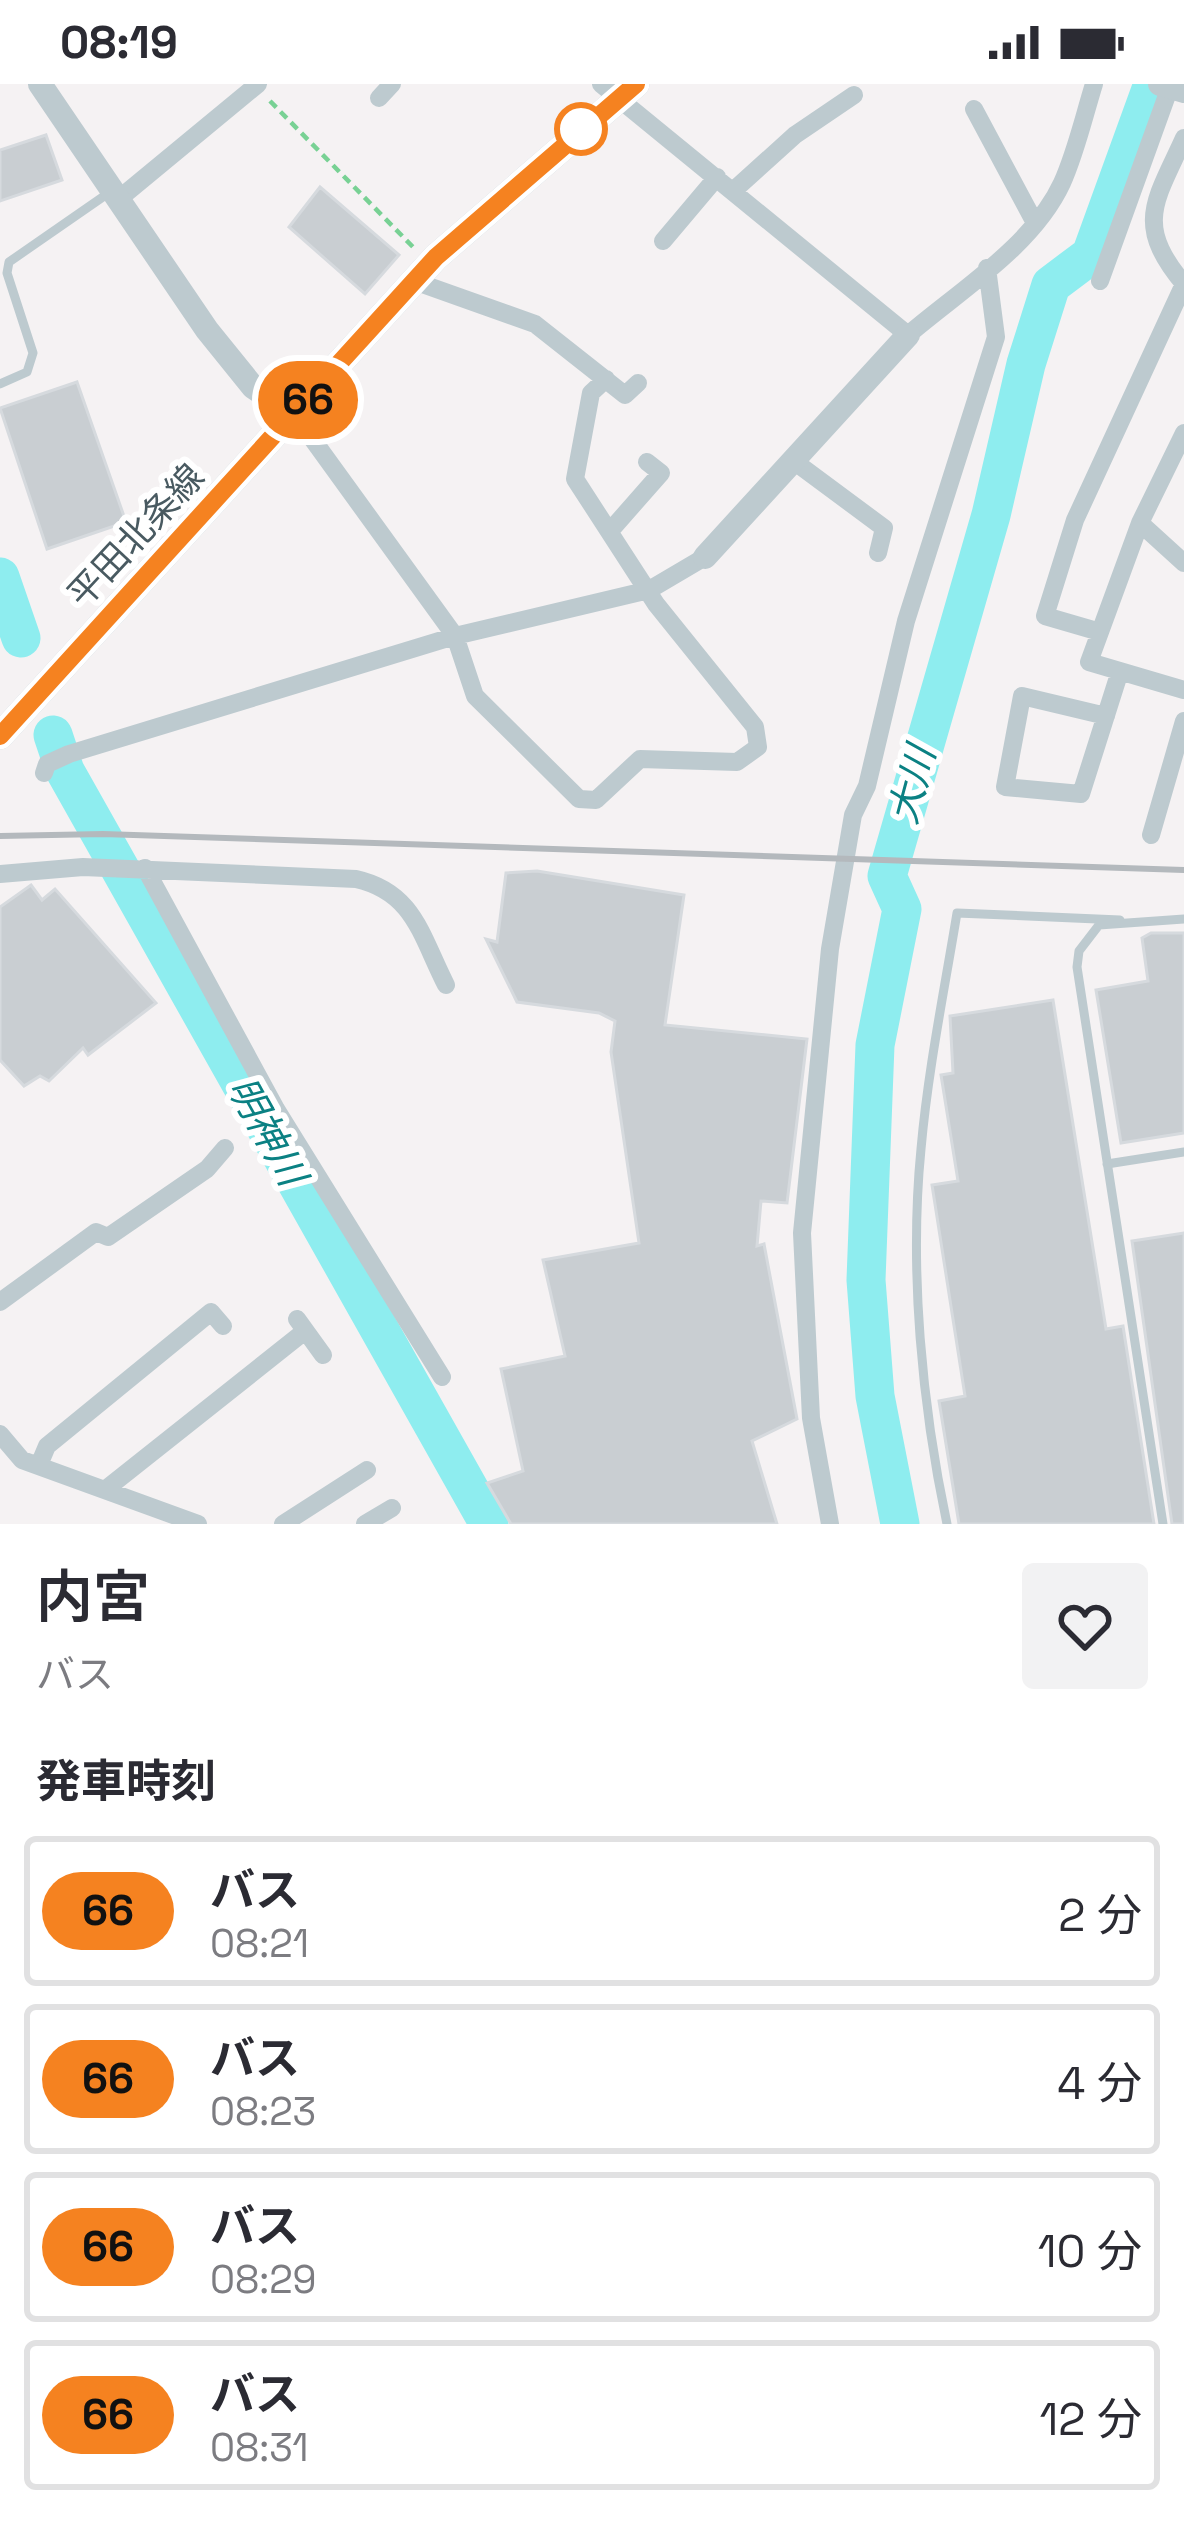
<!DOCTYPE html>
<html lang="ja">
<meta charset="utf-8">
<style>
body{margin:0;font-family:"Space Grotesk","Noto Sans JP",sans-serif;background:#f2f2f3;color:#2b2b33;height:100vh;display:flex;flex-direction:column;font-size:45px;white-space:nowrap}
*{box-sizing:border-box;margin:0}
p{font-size:39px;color:#7c7c81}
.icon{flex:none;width:66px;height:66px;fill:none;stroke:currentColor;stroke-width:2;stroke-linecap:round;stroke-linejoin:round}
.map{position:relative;height:1440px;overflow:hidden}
.panel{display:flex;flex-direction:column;background:#fff;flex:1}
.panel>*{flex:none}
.badge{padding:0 24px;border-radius:39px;font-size:42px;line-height:78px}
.map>.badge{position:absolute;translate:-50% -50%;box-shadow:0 0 0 6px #fff}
h2{padding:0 36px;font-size:45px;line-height:108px}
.round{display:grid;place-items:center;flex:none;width:126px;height:126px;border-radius:12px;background:#f2f2f3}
.head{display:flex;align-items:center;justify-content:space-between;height:204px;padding:0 36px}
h1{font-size:57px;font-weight:600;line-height:90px}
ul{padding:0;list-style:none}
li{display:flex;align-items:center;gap:36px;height:150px;margin:0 24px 18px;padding:0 12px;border:6px solid #e1e1e2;border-radius:12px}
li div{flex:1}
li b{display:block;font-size:45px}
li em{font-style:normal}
li .badge{min-width:132px;font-weight:700;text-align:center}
.status{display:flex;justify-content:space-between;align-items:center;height:84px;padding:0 60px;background:#fff;direction:ltr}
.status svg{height:33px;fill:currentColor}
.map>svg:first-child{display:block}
</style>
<div class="status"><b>08:19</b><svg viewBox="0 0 49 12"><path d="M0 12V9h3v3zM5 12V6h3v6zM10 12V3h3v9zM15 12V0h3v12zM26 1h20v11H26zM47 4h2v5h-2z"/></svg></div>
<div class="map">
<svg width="1184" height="1440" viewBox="0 0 1184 1440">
<rect width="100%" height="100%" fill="#f5f2f3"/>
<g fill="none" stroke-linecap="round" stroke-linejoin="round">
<path stroke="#8eedef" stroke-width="39" d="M 0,493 L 21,554
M 53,651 L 65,687 L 489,1440
M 900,1440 L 875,1312 L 866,1196 L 875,961 L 902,825 L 887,792 L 991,431 L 1026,280 L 1051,201 L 1091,171 L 1153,0"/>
</g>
<path fill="#c9ced2" stroke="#d6dade" stroke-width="3" d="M 46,51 L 62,96 L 0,117 L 0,66 Z
M 320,103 L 399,171 L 365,210 L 289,143 Z
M 77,298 L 126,438 L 47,465 L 0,324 Z
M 537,787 L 684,811 L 665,941 L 807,955 L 787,1119 L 761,1117 L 757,1162 L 764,1160 L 797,1335 L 752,1357 L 777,1440 L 511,1440 L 487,1399 L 523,1387 L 501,1285 L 565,1272 L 543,1176 L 639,1159 L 611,968 L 615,937 L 599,929 L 517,918 L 486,855 L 497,858 L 506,789 Z
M 31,801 L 42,816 L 55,805 L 156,919 L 88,971 L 83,964 L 49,997 L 40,992 L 24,1002 L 0,976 L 0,823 Z
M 1151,849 L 1184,849 L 1184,1049 L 1121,1059 L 1096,906 L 1148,897 L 1142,854 Z
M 1053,916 L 1106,1245 L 1123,1242 L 1154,1440 L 959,1440 L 939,1317 L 965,1312 L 932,1101 L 958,1097 L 941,991 L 953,989 L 950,932 Z
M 1184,1149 L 1184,1440 L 1172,1440 L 1132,1157 Z"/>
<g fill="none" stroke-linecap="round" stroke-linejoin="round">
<path stroke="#78d194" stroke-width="4.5" stroke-dasharray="9 6" stroke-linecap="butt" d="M 270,17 L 413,163"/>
<path stroke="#bdcacf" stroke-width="9" d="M 0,300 L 27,288 L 33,269 L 7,189 L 9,178 L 110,108
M 1107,1080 L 1184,1068
M 947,1440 C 922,1322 909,1186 921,1065 C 928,986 944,908 957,829 L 1120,836
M 1163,1440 L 1077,883 L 1079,867 L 1099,841 L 1184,835"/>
<path stroke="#bdcacf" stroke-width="18" d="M 601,0 L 908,251 C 959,207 1033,162 1062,99 C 1076,68 1084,32 1094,0
M 379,14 L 392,0
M 974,25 L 1035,139
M 733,107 L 795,51 L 854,11
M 120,114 L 258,0
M 663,157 L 717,93
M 414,197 L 535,240 L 625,311 L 638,299
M 1100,197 L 1170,3
M 295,331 L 455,552 L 649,506 L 705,473
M 1184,349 L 1140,439 L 1089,578 L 1184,606
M 795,378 L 884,444 L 878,469
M 1140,439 L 1184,479
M 610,447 L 661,389 L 647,378
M 1100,548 L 1045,532 L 1075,436 L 1184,200 C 1134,140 1155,118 1184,54
M 1106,632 L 1022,612 L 1005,703 L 1081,710 L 1120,587
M 44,689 L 47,680 L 69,670 L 455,552 L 475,612 L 579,715 L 596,716 L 640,675 L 737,678 L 758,663 L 755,643 L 656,520 L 575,395 L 591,309 L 606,295
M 1151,751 L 1184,637
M 145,784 L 276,1025 L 442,1293
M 0,790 L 83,783 L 356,795 C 414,808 421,852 446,901
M 0,1218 L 96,1148 L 108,1153 L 207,1085 L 225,1064
M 297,1235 L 323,1271
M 0,1350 L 22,1376 L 198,1440
M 39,1381 L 47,1362 L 211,1228 L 223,1242
M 106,1405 L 305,1247
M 283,1440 L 367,1386
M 365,1440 L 392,1424
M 830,1440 L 811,1334 L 802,1149 L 830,865 L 853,731 L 867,702 L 906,537 L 996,253 L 987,184"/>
<path stroke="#bdcacf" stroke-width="24" d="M 40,0 L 207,246 L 253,303 L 295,331
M 1160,0 L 1184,7
M 705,473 L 908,251"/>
<path stroke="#becdd4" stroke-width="27" d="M 0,652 L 436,173 L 636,0"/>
<path stroke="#b4b9bd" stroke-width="6" d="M 0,752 L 103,750 L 1184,786"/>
</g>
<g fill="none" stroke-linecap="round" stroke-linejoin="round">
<defs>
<path id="line" d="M 0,652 L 436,173 L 636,0"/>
</defs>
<use href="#line" stroke="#fff" stroke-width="27"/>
<use href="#line" stroke="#f58220" stroke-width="18"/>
</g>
<circle fill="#fff" stroke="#f58220" stroke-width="6" cx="581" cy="45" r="24"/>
<g text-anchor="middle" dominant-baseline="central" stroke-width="12" stroke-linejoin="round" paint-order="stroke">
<g font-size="36" fill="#495a61" stroke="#fff">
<text transform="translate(136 452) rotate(-47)">平田北条線</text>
</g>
<g font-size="39" font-style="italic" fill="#0b8183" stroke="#fff">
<text transform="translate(912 701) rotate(-75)">大川</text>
<text transform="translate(267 1047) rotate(61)">明神川</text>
</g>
</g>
</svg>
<b class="badge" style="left:308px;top:316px;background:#f58220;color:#111">66</b>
</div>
<section class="panel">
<div class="head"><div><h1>内宮</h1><p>バス</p></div><a class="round"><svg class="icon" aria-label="heart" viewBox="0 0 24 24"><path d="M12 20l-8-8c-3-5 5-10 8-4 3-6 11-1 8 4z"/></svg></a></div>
<h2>発車時刻</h2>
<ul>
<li><span class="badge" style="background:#f58220;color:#111">66</span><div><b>バス</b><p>08:21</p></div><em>2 分</em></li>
<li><span class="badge" style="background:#f58220;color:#111">66</span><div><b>バス</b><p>08:23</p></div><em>4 分</em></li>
<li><span class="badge" style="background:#f58220;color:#111">66</span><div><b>バス</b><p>08:29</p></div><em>10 分</em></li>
<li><span class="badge" style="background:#f58220;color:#111">66</span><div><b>バス</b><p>08:31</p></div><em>12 分</em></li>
</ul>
</section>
